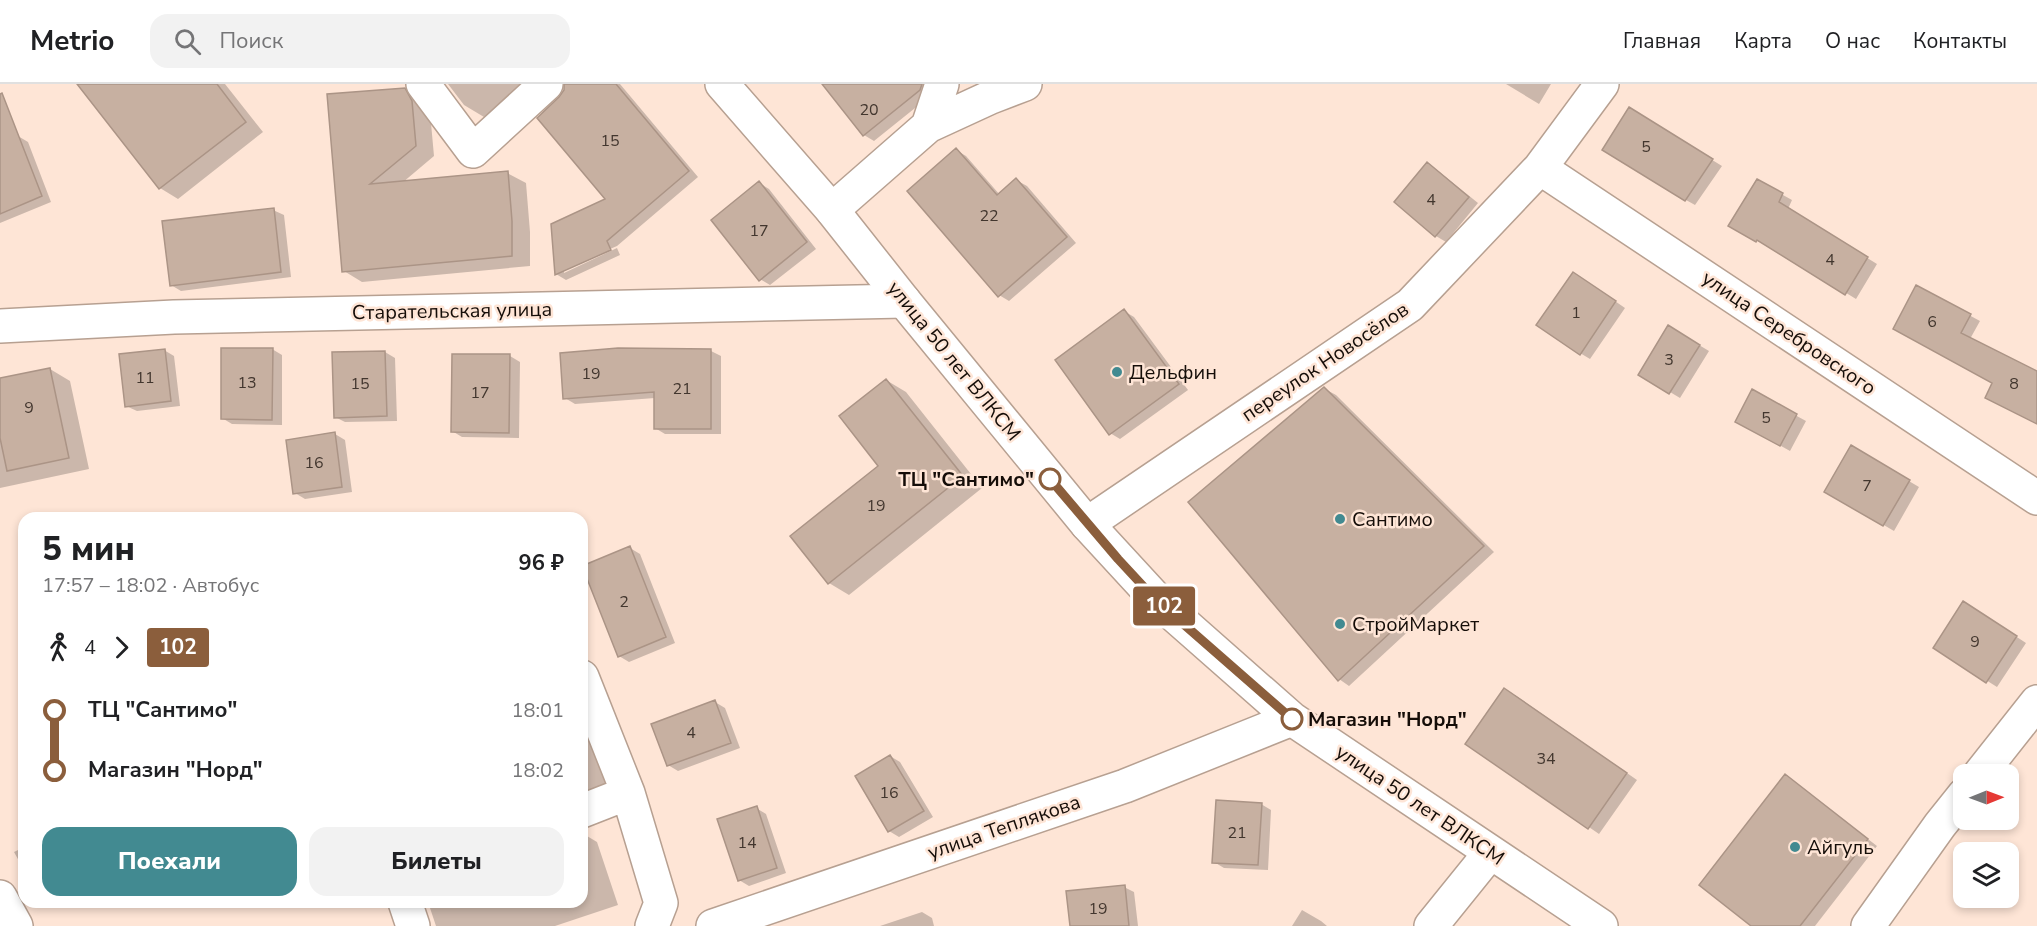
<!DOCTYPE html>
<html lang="ru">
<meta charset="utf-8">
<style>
body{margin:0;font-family:"Nunito Sans",sans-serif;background:#f2f2f2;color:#202124;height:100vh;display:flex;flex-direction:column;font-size:22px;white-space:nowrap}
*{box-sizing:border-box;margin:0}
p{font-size:20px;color:#757577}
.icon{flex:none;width:33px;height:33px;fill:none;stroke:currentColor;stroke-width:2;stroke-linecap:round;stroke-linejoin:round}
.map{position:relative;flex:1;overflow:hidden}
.side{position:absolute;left:18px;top:428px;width:570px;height:396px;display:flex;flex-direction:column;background:#fff;border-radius:18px;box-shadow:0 3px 9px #0003}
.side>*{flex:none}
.badge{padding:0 12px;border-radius:4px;font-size:21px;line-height:39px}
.needle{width:39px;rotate:89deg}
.tools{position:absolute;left:1953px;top:680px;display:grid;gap:12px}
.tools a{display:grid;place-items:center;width:66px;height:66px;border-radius:12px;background:#fff;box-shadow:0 3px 9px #0003;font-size:30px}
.map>.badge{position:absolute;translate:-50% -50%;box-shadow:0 0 0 3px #fff}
.legs{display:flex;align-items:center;gap:9px;height:66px;padding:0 24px;font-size:20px}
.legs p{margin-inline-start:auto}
.summary{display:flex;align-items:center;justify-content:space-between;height:102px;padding:0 24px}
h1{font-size:33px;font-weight:800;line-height:45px}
.button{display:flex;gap:12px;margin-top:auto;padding:12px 24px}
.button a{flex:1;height:69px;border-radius:18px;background:#428a91;color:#fff;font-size:24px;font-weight:800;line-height:69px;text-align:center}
.button a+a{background:#f2f2f2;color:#202124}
ul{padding:0 24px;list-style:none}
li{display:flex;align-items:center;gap:21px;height:60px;font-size:22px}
li i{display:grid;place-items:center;width:9px;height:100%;margin:0 8px;background:currentColor}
li i::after{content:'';width:15px;height:15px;margin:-8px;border:4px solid;border-radius:50%;background:#fff}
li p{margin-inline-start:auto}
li:first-child i{background:linear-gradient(#0000 50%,currentColor 0)}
li:last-child i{background:linear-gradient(currentColor 50%,#0000 0)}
header{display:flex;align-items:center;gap:36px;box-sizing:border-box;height:84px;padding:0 30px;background:#fff;border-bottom:2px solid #e0e0e0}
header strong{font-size:28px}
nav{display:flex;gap:33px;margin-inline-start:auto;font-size:21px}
.search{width:420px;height:54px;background:#f2f2f2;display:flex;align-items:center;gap:15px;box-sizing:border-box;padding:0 21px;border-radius:18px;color:#757577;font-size:22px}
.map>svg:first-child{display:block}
</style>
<header>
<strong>Metrio</strong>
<div class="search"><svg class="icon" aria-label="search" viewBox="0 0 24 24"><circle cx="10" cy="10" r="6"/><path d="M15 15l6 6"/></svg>Поиск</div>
<nav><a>Главная</a><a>Карта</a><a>О нас</a><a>Контакты</a></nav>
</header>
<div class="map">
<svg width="2037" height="842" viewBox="0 0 2037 842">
<rect width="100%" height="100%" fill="#fee5d6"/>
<path fill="#0003" d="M 85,0 L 225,0 L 263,48 L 178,115 L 160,104 L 81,3 Z
M 448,0 L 551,0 L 516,6 L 484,33 L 464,21 Z
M 566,0 L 620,0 L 698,93 L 617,162 L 564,185 L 564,189 L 617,164 L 620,171 L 566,196 L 556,190 L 608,116 L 565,7 Z
M 824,0 L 930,0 L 930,12 L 874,57 L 864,51 Z
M 1506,0 L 1551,0 L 1539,20 Z
M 405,5 L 423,16 L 430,28 L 434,72 L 402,99 L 507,89 L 526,99 L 530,148 L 530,182 L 362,198 L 344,187 L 328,12 Z
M 1639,31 L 1722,82 L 1695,121 L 1686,116 Z
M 18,52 L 28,58 L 51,118 L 0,139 L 0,60 Z
M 956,66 L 966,72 L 1000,111 L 1016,96 L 1027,102 L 1076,159 L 1009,217 L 999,211 Z
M 1427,80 L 1437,86 L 1478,119 L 1446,158 L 1436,152 L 1396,118 Z
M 1758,97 L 1792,116 L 1788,125 L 1877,180 L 1856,215 L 1768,161 L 1767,162 L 1731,142 Z
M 759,99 L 769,105 L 816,165 L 770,201 L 760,195 Z
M 273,126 L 284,131 L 291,193 L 181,207 L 171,201 Z
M 1583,195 L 1625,224 L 1590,275 L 1580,269 Z
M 1917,203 L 1980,237 L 1970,255 L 2037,288 L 2037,339 L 1994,299 Z
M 1124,227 L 1134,233 L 1188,306 L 1120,355 L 1110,349 Z
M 1669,243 L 1709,267 L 1680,314 L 1640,290 Z
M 272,265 L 282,271 L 282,341 L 232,340 L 222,334 Z
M 164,266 L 174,272 L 180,322 L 137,327 L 126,322 Z
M 711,267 L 721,272 L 721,350 L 665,350 L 655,344 L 655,314 L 575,320 L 565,314 Z
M 385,268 L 395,274 L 397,337 L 345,338 L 335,333 L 333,270 Z
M 510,272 L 520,278 L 519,354 L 462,353 L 452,347 Z
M 50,285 L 70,297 L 89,385 L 0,404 L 0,296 Z
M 886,296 L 906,308 L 982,404 L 849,511 L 829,499 L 880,382 Z
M 1325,305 L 1336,311 L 1494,468 L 1349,602 L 1339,595 Z
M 1753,308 L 1806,337 L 1790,367 L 1737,337 Z
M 335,350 L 345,356 L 352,408 L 305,415 L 295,409 Z
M 1851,363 L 1919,403 L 1894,447 L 1826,407 Z
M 630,464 L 640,470 L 675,559 L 629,578 L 619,572 Z
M 1974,525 L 2026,559 L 1997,603 L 1935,564 Z
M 1515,611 L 1637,696 L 1599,750 L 1467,659 Z
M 715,618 L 725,624 L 740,664 L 678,687 L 668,681 Z
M 582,641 L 587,644 L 607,699 L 582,709 Z
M 890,672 L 900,678 L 933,733 L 899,753 L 889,747 Z
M 1786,692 L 1877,762 L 1815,842 L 1753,842 Z
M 1261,720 L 1271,726 L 1268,786 L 1224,784 L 1214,778 Z
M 756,724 L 766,730 L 786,789 L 749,802 L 739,796 Z
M 582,749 L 597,758 L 618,821 L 555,842 L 436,842 L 428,818 L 582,818 Z
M 24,763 L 24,786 L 14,768 Z
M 1124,803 L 1134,808 L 1138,842 L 1071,842 Z
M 1302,826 L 1321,837 L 1327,842 L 1292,842 Z
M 922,828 L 932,834 L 934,842 L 880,842 Z"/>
<path fill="#c7b0a1" stroke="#ab9486" stroke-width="1.5" d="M 77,0 L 217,0 L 246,38 L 159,105 Z
M 564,0 L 616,0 L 689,87 L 607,157 L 611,166 L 555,191 L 551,140 L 605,115 L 537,34 L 559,13 L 564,6 Z
M 822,0 L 922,0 L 920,6 L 863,52 Z
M 405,4 L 412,17 L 416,62 L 370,100 L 508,87 L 512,137 L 512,172 L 342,188 L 327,10 Z
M 2,9 L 42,112 L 0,130 L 0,10 Z
M 1629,23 L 1713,75 L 1685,117 L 1602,66 Z
M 956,64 L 997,111 L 1016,94 L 1067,153 L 998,213 L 907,107 Z
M 1427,78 L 1469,113 L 1435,153 L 1394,118 Z
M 1757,95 L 1783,109 L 1779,118 L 1868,173 L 1845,211 L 1757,156 L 1756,158 L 1728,142 Z
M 759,97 L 807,158 L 759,197 L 711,136 Z
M 274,124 L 281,188 L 170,202 L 162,137 Z
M 1573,188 L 1616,217 L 1580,271 L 1536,241 Z
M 1916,201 L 1971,230 L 1961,249 L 2037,287 L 2037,340 L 1985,314 L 1992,299 L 1893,245 Z
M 1124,225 L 1179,300 L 1109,351 L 1055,276 Z
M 1668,241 L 1700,261 L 1669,310 L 1638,291 Z
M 221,264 L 273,264 L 272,336 L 221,335 Z
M 618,264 L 711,265 L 711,345 L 654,345 L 654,308 L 563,315 L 560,269 Z
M 165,265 L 171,317 L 125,323 L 119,270 Z
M 385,267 L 387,332 L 334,334 L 332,268 Z
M 452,270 L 510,270 L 509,349 L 451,348 Z
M 50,284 L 69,374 L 7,387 L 0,354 L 0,294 Z
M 886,295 L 963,392 L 828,500 L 790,452 L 878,382 L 839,332 Z
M 1324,303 L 1484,462 L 1338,597 L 1188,418 Z
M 1752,305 L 1797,330 L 1780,362 L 1735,338 Z
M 335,348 L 342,403 L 293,410 L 286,356 Z
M 1851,361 L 1910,396 L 1883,442 L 1824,408 Z
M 630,462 L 666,553 L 618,573 L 582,482 Z
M 1963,517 L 2017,552 L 1986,599 L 1933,564 Z
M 1504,604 L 1627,689 L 1588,745 L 1465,660 Z
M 715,616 L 731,659 L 667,682 L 651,640 Z
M 890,671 L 924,727 L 888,748 L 855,692 Z
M 1785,690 L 1868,755 L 1800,842 L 1751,842 L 1699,801 Z
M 1216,716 L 1262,719 L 1258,781 L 1212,779 Z
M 757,722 L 777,784 L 738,797 L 717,735 Z
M 1125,801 L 1129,842 L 1070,842 L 1066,807 Z"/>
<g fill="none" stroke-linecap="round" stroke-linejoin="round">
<defs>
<path id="minor" d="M 423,0 L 473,67 L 546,0
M 928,42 L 991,13 L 1025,0
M 1540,84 L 2037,414
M 832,126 L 928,42 L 942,0
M 0,242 L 174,233 L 904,217
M 1087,440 L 1410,221 L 1540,84 L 1602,0
M 582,593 L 628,709 L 661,819 L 652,842
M 1980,690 L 2037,618
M 582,727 L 628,709
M 0,813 L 16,842
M 405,818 L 413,842
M 1431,842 L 1490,769
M 1868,842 L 1940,741 L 1964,711"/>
<path id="major" d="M 722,0 L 832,126 L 904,217 L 1087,440 L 1157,516 L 1292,635 L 1601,842
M 713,842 L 1125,702 L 1292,635"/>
</defs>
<use href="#minor" stroke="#b7a091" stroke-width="36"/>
<use href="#major" stroke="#b7a091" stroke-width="36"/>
<use href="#minor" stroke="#fff" stroke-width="33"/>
<use href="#major" stroke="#fff" stroke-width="33"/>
</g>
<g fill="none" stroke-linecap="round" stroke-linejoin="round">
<defs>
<path id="line-1" d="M 1050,395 L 1118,475 L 1156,516 L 1292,635"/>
</defs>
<use href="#line-1" stroke="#fff" stroke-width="14"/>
<use href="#line-1" stroke="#8b5e3c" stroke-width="9"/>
</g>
<g fill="#428a91" stroke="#fee5d6" stroke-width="2">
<circle cx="1117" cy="288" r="6"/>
<circle cx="1340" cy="435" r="6"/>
<circle cx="1340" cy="540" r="6"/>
<circle cx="1795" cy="763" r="6"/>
</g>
<g fill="#fff" stroke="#8b5e3c" stroke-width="3">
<circle cx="1050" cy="395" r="10"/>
<circle cx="1292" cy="635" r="10"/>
</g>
<g text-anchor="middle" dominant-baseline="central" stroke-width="5" stroke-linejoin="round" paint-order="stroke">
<g font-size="16" fill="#42362e">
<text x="869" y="26">20</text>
<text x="610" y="57">15</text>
<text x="1646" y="63">5</text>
<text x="1431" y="116">4</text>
<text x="989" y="132">22</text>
<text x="759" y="147">17</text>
<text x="1830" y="176">4</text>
<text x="1576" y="229">1</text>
<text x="1932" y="238">6</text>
<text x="1669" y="276">3</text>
<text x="591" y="290">19</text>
<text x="145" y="294">11</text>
<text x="247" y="299">13</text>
<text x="360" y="300">15</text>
<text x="2014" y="300">8</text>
<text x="682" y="305">21</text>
<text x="480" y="309">17</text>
<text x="29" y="324">9</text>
<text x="1766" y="334">5</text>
<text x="314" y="379">16</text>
<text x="1867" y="402">7</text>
<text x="876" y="422">19</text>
<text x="624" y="518">2</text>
<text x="1975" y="558">9</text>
<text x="691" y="649">4</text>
<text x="1546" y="675">34</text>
<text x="889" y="709">16</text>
<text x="1237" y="749">21</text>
<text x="747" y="759">14</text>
<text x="1098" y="825">19</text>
</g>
<g font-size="20" fill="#150d08" stroke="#fee5d6">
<text transform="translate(452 227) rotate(-1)">Старательская улица</text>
<text transform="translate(1789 249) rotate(34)">улица Серебровского</text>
<text transform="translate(954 277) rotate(51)">улица 50 лет ВЛКСМ</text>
<text transform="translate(1325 278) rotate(-34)">переулок Новосёлов</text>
<text transform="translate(1420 721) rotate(34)">улица 50 лет ВЛКСМ</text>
<text transform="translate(1004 743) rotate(-19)">улица Теплякова</text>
</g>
<g font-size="20" fill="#150d08" stroke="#fee5d6" text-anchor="start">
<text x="1129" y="288">Дельфин</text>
<text x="1352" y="435">Сантимо</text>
<text x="1352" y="540">СтройМаркет</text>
<text x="1807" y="763">Айгуль</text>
</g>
<g font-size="20" font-weight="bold" fill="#150d08" stroke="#fee5d6" text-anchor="end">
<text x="1034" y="395">ТЦ "Сантимо"</text>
<text x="1308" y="635" text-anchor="start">Магазин "Норд"</text>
</g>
</g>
</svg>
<div class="tools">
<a><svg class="needle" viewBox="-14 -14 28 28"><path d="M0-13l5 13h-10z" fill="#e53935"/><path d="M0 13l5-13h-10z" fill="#757577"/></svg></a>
<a><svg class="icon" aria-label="layers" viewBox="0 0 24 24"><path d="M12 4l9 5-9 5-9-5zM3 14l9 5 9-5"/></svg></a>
</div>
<b class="badge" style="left:1164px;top:522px;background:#8b5e3c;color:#fff">102</b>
<section class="side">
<div class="summary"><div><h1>5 мин</h1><p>17:57 – 18:02 · Автобус</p></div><b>96 ₽</b></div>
<div class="legs"><svg class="icon" aria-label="walk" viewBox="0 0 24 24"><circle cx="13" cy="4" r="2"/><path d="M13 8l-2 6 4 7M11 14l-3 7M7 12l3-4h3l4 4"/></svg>4<svg class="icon" aria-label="forward" viewBox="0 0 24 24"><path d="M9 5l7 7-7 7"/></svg><b class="badge" style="background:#8b5e3c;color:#fff">102</b></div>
<ul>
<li><i style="color:#8b5e3c"></i><b>ТЦ &quot;Сантимо&quot;</b><p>18:01</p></li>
<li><i style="color:#8b5e3c"></i><b>Магазин &quot;Норд&quot;</b><p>18:02</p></li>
</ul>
<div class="button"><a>Поехали</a><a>Билеты</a></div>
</section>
</div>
